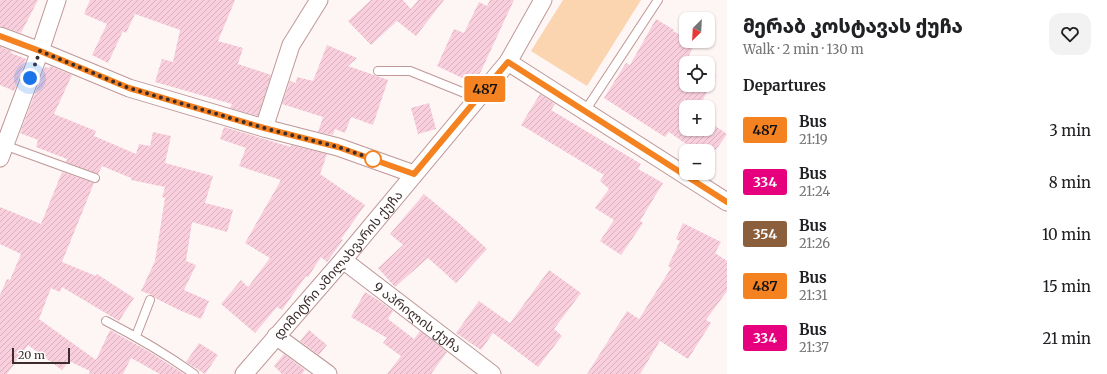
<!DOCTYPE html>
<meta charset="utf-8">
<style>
body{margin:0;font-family:Merriweather,"Noto Sans Georgian",serif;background:#f2f2f2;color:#202124;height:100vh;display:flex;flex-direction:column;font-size:15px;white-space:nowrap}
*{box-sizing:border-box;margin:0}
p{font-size:13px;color:#757577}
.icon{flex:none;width:22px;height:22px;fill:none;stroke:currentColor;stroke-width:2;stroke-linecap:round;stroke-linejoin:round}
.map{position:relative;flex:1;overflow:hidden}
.side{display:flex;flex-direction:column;background:#fff;width:380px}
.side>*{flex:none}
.badge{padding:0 8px;border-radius:3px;font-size:14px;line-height:26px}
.needle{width:26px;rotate:204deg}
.buttons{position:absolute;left:679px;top:12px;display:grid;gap:8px}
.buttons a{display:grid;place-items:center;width:36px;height:36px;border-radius:8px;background:#fff;box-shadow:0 1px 3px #0004;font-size:20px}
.scale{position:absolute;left:12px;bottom:10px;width:58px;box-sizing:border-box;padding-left:4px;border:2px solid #3c2c2c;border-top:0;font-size:11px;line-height:14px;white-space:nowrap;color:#3c2c2c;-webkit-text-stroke:3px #fff;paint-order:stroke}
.you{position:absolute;width:20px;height:20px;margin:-10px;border:3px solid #fff;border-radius:50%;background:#1a73e8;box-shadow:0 0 0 6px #1a73e833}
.map>.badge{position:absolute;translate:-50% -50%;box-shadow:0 0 0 2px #fff}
h2{padding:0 16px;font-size:15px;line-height:36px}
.round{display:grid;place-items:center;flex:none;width:42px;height:42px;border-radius:12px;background:#f2f2f2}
.headline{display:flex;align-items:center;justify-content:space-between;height:68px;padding:0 16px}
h1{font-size:19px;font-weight:800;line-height:30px}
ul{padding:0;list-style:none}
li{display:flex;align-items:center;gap:12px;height:52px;padding:0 16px}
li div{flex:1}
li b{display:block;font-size:15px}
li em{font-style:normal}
li .badge{min-width:44px;font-weight:700;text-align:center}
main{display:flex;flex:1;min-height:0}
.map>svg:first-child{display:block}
</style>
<main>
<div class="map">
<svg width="727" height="374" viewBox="0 0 727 374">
<defs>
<pattern id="building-hatch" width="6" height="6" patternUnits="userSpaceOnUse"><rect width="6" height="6" fill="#f9cfde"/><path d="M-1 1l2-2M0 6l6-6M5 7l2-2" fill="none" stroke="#d6b2bf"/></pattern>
</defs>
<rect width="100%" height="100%" fill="#fef5f5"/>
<path fill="#fad5b0" d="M 563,0 L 641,0 L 587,86 L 531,51 Z"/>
<path fill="url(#building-hatch)" d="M 0,0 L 38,0 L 21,33 L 0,26 Z
M 90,0 L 235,0 L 218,41 L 243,48 L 238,64 L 271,75 L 258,116 L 230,108 L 232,104 L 155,82 L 162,59 L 173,62 L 180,30 L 135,14 L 126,33 L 123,31 L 108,63 L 92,55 L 107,24 L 84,14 Z
M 371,0 L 403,0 L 411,9 L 418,0 L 444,0 L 416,36 L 397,21 L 371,45 L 348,21 Z
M 490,0 L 514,0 L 475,84 L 437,66 L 454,29 L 464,33 L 479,2 L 487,6 Z
M 656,19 L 674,30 L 673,31 L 686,38 L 686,41 L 691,41 L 695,44 L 687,59 L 694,63 L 686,63 L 686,85 L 708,85 L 708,70 L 716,75 L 699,107 L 686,107 L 686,129 L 708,129 L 708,121 L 727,134 L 715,151 L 696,151 L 669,132 L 665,137 L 604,98 L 626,63 L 630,65 Z
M 327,45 L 357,58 L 348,66 L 388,80 L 373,125 L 351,117 L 345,133 L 335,129 L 333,135 L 318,132 L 323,117 L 282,104 L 290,81 L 296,83 L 297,77 L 313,81 Z
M 0,47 L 12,51 L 11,53 L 26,59 L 14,91 L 0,85 Z
M 50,66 L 72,75 L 54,114 L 96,131 L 94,136 L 136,154 L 139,144 L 150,146 L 153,132 L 171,136 L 165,163 L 213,176 L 205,203 L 233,210 L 227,232 L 192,222 L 186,261 L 196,265 L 184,290 L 209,301 L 201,319 L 179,310 L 155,298 L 152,295 L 141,291 L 155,261 L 165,198 L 162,197 L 165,187 L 131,180 L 131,178 L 102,166 L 98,174 L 66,162 L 67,159 L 36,147 L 38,140 L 20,133 L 45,67 L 49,68 Z
M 540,94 L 555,104 L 551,110 L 641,164 L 638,169 L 663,183 L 640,221 L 643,223 L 621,255 L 600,241 L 614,220 L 595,208 L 609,189 L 600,181 L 604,175 L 521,125 Z
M 429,103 L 436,129 L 418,134 L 411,108 Z
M 224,127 L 291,147 L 291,145 L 327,154 L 320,174 L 365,205 L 341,239 L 343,240 L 327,262 L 321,257 L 308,277 L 306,276 L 282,310 L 277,307 L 255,333 L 221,304 L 241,280 L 248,287 L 270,258 L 245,243 L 281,180 L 239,166 L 246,148 L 220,139 Z
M 62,172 L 94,183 L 62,262 L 96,276 L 97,274 L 134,298 L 119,321 L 62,287 L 60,292 L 51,288 L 39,319 L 96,360 L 110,330 L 148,351 L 184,374 L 160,374 L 131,358 L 123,374 L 89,374 L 90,371 L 69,361 L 62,370 L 28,345 L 7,374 L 0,374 L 0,295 L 7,279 L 10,280 L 21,254 L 0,244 L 0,207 L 41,224 Z
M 424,194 L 460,224 L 487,249 L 456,283 L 428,258 L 395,287 L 378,268 L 403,245 L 390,234 Z
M 683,223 L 721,242 L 715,253 L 727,261 L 727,291 L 706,320 L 711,323 L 688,359 L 660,341 L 640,374 L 587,374 L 627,311 L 639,319 L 671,268 L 668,266 L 680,241 L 676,239 Z
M 549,270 L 581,293 L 554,329 L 562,336 L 538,367 L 493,333 L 481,350 L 456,333 L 479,301 L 510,323 Z
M 365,292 L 378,300 L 393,311 L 388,319 L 414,339 L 420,331 L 447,352 L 431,374 L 387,374 L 401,356 L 383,343 L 387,338 L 351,317 Z
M 309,330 L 327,345 L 319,355 L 300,341 Z
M 199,343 L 218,355 L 205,374 L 186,362 Z
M 284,354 L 305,370 L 302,374 L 282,374 L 274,366 Z"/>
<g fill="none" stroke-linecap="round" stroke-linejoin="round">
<defs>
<path id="lane" d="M 378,71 L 410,71 L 477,98
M 585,111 L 658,0
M 4,145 L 95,178
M 106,321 C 137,337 166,354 194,374
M 136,336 L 150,300"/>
<g id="street">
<path d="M 0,36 L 40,51 L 129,88 L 264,128 L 338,147 L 414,174"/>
<path d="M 508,62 L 727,202"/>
<path d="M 264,128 L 291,45 L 319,0"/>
<path d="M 0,158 L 40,51 L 57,0"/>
<path id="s1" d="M 343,260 L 492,374"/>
<path d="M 276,336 L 328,374"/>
<path id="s2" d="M 244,374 L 343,260 L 508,62 L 543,0"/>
</g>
</defs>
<use href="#lane" stroke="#bf9797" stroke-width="10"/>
<use href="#street" stroke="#bf9797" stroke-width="19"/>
<use href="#lane" stroke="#fff" stroke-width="8"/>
<use href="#street" stroke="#fff" stroke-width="17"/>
</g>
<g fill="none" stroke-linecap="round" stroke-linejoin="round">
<defs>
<path id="line" d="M 0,36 L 40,51 L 129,88 L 264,128 L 338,147 L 414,174 L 508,62 L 727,202"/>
</defs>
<use href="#line" stroke="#fff" stroke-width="9"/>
<use href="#line" stroke="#f58220" stroke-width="6"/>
<path stroke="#3c2c2c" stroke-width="4" stroke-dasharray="0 7.2" d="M 30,78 L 40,51 L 129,88 L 264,128 L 338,147 L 376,160 L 373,159"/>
</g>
<circle fill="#fff" stroke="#f58220" stroke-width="2" cx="373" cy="159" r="8"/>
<g text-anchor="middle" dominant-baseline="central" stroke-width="3" stroke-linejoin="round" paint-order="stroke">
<g font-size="13" fill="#3c2c2c" stroke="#fff">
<text stroke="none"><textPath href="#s2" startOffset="144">დიმიტრი ამილახვარის ქუჩა</textPath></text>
<text stroke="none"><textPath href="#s1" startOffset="94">9 აპრილის ქუჩა</textPath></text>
</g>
</g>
</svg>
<div class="buttons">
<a><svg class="needle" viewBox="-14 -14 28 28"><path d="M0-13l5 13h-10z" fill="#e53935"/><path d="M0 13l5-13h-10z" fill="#757577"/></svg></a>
<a><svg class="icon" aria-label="locate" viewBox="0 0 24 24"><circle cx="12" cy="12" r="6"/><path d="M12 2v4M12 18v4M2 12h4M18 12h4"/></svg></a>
<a>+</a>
<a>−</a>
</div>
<div class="scale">20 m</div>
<div class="you" style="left:30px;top:78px"></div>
<b class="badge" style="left:485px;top:89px;background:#f58220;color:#111">487</b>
</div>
<section class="side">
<div class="headline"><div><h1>მერაბ კოსტავას ქუჩა</h1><p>Walk · 2 min · 130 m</p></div><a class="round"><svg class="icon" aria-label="heart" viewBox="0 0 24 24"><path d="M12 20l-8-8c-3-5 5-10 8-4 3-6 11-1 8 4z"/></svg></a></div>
<h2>Departures</h2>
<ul>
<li><span class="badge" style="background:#f58220;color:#111">487</span><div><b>Bus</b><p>21:19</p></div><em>3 min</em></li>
<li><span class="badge" style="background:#e6007e;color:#fff">334</span><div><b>Bus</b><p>21:24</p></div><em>8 min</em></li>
<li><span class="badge" style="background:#8b5e3c;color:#fff">354</span><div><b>Bus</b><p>21:26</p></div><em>10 min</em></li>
<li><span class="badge" style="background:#f58220;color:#111">487</span><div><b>Bus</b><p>21:31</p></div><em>15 min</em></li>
<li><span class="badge" style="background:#e6007e;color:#fff">334</span><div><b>Bus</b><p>21:37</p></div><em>21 min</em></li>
</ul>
</section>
</main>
